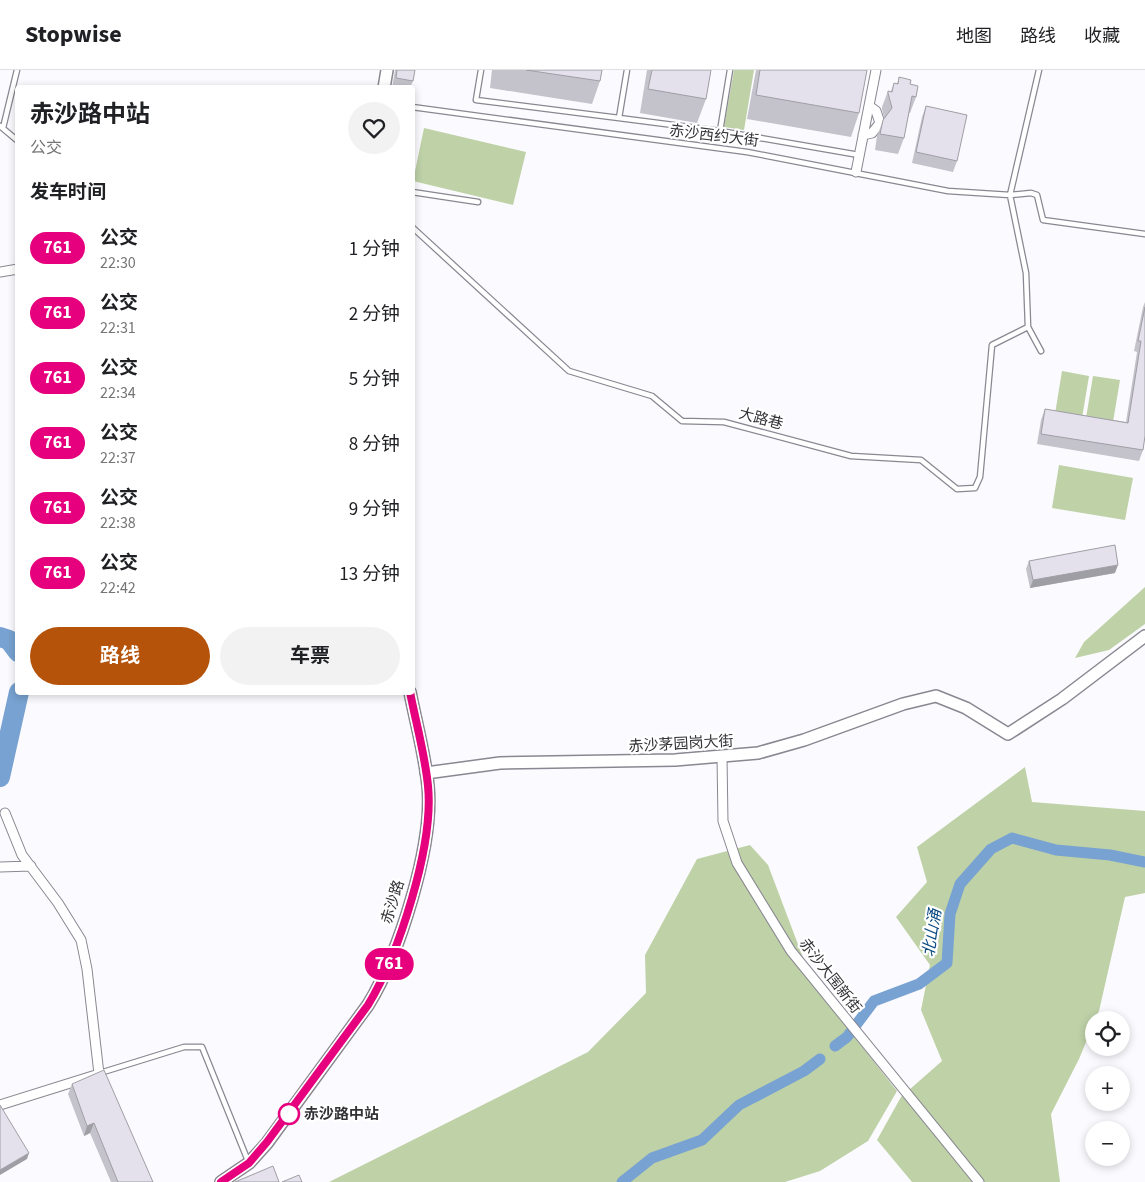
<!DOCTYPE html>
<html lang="zh">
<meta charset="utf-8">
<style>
body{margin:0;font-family:"Source Sans 3","Noto Sans SC",sans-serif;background:#f2f2f2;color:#202124;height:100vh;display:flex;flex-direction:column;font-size:19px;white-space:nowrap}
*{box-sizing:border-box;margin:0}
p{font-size:16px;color:#757577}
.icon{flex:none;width:28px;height:28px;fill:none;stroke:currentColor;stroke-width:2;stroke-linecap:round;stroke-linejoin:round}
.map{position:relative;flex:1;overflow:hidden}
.side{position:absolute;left:15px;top:15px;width:400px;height:610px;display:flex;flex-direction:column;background:#fff;border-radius:5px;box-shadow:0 2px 8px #0003}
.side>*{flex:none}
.badge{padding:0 10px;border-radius:16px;font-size:18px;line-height:32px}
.fabs{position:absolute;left:1085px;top:941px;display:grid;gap:10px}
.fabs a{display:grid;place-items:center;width:45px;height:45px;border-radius:50%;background:#fff;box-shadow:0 2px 8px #0003;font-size:25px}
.map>.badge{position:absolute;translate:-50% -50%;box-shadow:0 0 0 2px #fff}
h2{padding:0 15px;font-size:19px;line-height:45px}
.round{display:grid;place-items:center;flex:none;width:52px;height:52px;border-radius:26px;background:#f2f2f2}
.overview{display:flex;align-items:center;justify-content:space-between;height:85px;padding:0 15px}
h1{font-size:24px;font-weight:700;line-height:38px}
.action{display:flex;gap:10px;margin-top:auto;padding:10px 15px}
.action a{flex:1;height:58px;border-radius:30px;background:#b45309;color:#fff;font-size:20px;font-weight:700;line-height:58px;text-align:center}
.action a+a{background:#f2f2f2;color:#202124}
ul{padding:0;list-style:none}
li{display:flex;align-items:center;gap:15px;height:65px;padding:0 15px}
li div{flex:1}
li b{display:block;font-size:19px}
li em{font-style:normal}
li .badge{min-width:55px;font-weight:700;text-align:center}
header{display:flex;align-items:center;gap:30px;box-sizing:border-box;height:70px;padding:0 25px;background:#fff;border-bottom:1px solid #e0e0e0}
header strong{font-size:24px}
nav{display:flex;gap:28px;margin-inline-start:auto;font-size:18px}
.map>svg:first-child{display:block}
</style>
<header>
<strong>Stopwise</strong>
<nav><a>地图</a><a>路线</a><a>收藏</a></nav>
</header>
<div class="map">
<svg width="1145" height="1112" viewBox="0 0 1145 1112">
<rect width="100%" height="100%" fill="#fbfafe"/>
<path fill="#bed1a7" d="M 734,0 L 754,0 L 744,60 L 724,57 Z
M 424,58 L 526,82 L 513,135 L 413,111 Z
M 1062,301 L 1089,306 L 1082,348 L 1055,344 Z
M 1093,306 L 1120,310 L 1113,352 L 1086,348 Z
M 1059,395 L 1133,408 L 1125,450 L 1052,438 Z
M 1145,517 L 1145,554 L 1109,580 L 1075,588 L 1084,572 Z
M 1025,697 L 1032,732 L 1145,741 L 1145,823 L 1125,827 L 1099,941 L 1079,989 L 1051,1044 L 1060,1112 L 912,1112 L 877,1070 L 901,1027 L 942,991 L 921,940 L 930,895 L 896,847 L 927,812 L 917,777 Z
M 750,775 L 768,795 L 813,914 L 897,1021 L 868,1071 L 820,1101 L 785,1112 L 329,1112 L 588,982 L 646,923 L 645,885 L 697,789 Z"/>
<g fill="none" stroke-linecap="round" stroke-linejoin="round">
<path stroke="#78a2d1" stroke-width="11" d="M 835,976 L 847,967 L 874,931 L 919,914 L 947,893 L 950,844 L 960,814 L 991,779 L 1012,768 L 1056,780 L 1110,785 L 1145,792
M 622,1112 L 652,1088 L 702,1070 L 739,1035 L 804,1001 L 820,989"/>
<path stroke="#78a2d1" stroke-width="20" d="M 0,567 L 9,570 L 18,582
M 0,707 L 19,622"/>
<defs>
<path id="service" d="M 481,0 L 476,30 L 619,48
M 627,0 L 619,48 L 720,61
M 730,0 L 720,61 L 859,85
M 1039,0 L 1010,125 L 1026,203 L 1028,257 L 1041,281
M 412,37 L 747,82 L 948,121 L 1010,125 L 1031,123 L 1037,125 L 1043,150 L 1145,164
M 0,56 L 18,71
M 3,58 L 17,0
M 412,122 L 478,132
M 412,157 L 569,301 L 652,326 L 682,351 L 724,352 L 851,386 L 921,390 L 957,419 L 975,418 L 980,407 L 992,275 L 1028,257
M 100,1003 L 184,977 L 202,977 L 248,1091"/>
<path id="minor" d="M 863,65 L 872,63 L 880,53 L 876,41 L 869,36
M 856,102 L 876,0
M 0,202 L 18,199
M 722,687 L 723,751 L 737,793 L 791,881 L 979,1112
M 0,797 L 31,796
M 0,1035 L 99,1004 L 87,899 L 81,870 L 58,833 L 22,785 L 5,743"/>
<path id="tertiary" d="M 384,18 L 387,0
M 426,703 L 500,693 L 675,690 L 758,683 L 804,670 L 903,634 L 936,626 L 966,638 L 1008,664 L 1062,629 L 1145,566
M 221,1112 L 249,1093 L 267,1073 L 368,935 C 399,885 434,774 428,716 C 425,685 416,653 410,622"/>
</defs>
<use href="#service" stroke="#898791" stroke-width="7"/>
<use href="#minor" stroke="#898791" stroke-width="11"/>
<use href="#tertiary" stroke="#898791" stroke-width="14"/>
<use href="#service" stroke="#fff" stroke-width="4.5"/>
<use href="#minor" stroke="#fff" stroke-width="9"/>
<use href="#tertiary" stroke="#fff" stroke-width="11"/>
</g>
<path fill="#c4c2cb" d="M 395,0 L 415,0 L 413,11 L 410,18 L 392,18 Z
M 492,0 L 602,0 L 600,11 L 592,34 L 490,18 Z
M 647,0 L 711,0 L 706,29 L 697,53 L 640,43 Z
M 756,0 L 867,0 L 859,43 L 851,67 L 747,49 Z
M 899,7 L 910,14 L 916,27 L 910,43 L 909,43 L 904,68 L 898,84 L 875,80 L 877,66 L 884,48 L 882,39 L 882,37 L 888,21 L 891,21 L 894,13 L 897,14 Z
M 926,36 L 957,91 L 953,102 L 912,93 L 922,47 Z
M 1145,232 L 1145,366 L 1143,380 L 1139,391 L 1037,374 L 1041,350 L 1045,339 L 1126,352 L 1137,282 L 1134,281 L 1143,237 Z
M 1029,491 L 1115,503 L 1030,518 L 1026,499 Z
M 72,1014 L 153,1112 L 111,1112 L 90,1063 L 84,1066 L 68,1024 Z"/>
<path fill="#a09ea5" d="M 1118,495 L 1115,503 L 1030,518 L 1033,510 Z
M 94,1053 L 90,1063 L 84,1066 L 87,1056 Z
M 29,1083 L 27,1089 L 0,1105 L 0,1100 Z"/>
<path fill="#e4e1ec" stroke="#a09ea5" d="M 397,0 L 415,0 L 413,11 L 396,8 Z
M 526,0 L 602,0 L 600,11 Z
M 652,0 L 711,0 L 706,29 L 648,19 Z
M 760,0 L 867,0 L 859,43 L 756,25 Z
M 899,7 L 911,10 L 910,14 L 918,16 L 916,27 L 912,26 L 904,68 L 880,64 L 883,50 L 892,38 L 888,23 L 888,21 L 892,22 L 894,13 L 898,14 Z
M 926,36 L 967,45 L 957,91 L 916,82 Z
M 1145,237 L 1145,366 L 1143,380 L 1041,364 L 1045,339 L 1128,353 L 1141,271 L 1138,271 Z
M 1115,475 L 1118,495 L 1033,510 L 1029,491 Z
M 104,1000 L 153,1112 L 118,1112 L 94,1053 L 87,1056 L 72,1014 Z
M 0,1035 L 29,1083 L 0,1100 Z
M 273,1096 L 279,1112 L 235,1112 Z
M 299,1105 L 302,1112 L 282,1112 Z"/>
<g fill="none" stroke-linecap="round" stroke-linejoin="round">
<defs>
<path id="line" d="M 221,1112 L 249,1093 L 267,1072 L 368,935 C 399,884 434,775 428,716 C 425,685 416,653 410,622"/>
</defs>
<use href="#line" stroke="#fff" stroke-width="11"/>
<use href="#line" stroke="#e6007e" stroke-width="8"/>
</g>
<circle fill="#fff" stroke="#e6007e" stroke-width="2.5" cx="289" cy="1044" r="10"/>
<g text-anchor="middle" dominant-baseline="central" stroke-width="4.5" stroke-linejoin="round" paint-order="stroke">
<g font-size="15" fill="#333236" stroke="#fff">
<text transform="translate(714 66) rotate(7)">赤沙西约大街</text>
<text transform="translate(761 349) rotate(15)">大路巷</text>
<text transform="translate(681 674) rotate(-3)">赤沙茅园岗大街</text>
<text transform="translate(393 832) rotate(-73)">赤沙路</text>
<text transform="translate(830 906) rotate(52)">赤沙大围新街</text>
</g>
<g font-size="15" font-weight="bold" fill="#333236" stroke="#fff" text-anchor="start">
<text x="304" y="1044">赤沙路中站</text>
</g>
<g font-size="16" font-style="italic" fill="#0b4a83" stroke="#fff">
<text transform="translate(932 863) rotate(-81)">北山涌</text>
</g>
</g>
</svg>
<div class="fabs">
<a><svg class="icon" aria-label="locate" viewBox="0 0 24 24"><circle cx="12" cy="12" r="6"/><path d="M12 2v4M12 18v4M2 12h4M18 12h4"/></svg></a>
<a>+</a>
<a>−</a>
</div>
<b class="badge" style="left:389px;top:894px;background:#e6007e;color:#fff">761</b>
<section class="side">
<div class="overview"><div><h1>赤沙路中站</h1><p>公交</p></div><a class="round"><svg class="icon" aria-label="heart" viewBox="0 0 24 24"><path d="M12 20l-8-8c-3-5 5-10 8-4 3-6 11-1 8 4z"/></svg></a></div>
<h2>发车时间</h2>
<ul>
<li><span class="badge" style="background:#e6007e;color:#fff">761</span><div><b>公交</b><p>22:30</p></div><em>1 分钟</em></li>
<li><span class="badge" style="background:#e6007e;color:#fff">761</span><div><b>公交</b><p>22:31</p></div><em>2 分钟</em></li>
<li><span class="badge" style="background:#e6007e;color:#fff">761</span><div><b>公交</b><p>22:34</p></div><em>5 分钟</em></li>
<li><span class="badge" style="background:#e6007e;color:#fff">761</span><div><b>公交</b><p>22:37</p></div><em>8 分钟</em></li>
<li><span class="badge" style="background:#e6007e;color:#fff">761</span><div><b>公交</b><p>22:38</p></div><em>9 分钟</em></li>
<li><span class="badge" style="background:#e6007e;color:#fff">761</span><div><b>公交</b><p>22:42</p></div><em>13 分钟</em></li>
</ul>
<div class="action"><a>路线</a><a>车票</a></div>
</section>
</div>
